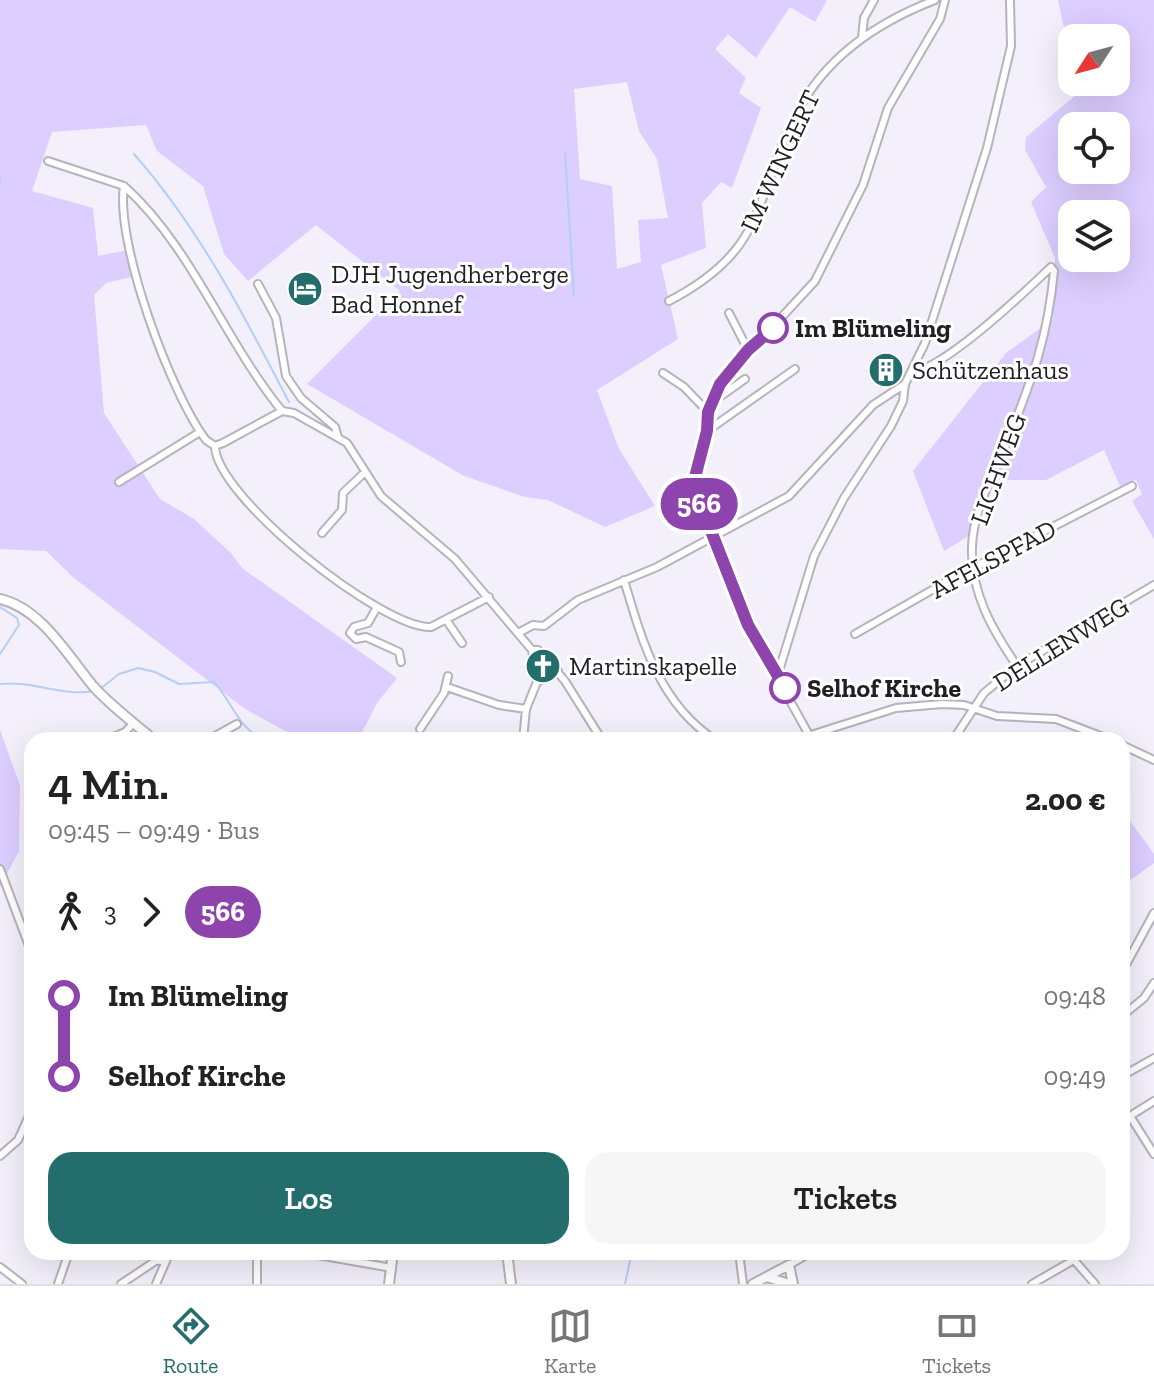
<!DOCTYPE html>
<html lang="de">
<meta charset="utf-8">
<style>
body{margin:0;font-family:"Zilla Slab",serif;background:#f6f6f6;color:#222;height:100vh;display:flex;flex-direction:column;font-size:30px;white-space:nowrap}
*{box-sizing:border-box;margin:0}
p{font-size:26px;color:#767676}
.icon{flex:none;width:44px;height:44px;fill:none;stroke:currentColor;stroke-width:2;stroke-linecap:round;stroke-linejoin:round}
.map{position:relative;flex:1;overflow:hidden}
.side{position:absolute;left:24px;top:732px;width:1106px;height:528px;display:flex;flex-direction:column;background:#fff;border-radius:24px;box-shadow:0 8px 32px #0002}
.side>*{flex:none}
.badge{padding:0 16px;border-radius:26px;font-size:28px;line-height:52px}
.needle{width:52px;rotate:234deg}
.controls{position:absolute;left:1058px;top:24px;display:grid;gap:16px}
.controls a{display:grid;place-items:center;width:72px;height:72px;border-radius:16px;background:#fff;box-shadow:0 8px 32px #0002;font-size:40px}
.map>.badge{position:absolute;translate:-50% -50%;box-shadow:0 0 0 4px #fff}
.legs{display:flex;align-items:center;gap:12px;height:88px;padding:0 24px;font-size:26px}
.legs p{margin-inline-start:auto}
.head{display:flex;align-items:center;justify-content:space-between;height:136px;padding:0 24px}
h1{font-size:44px;font-weight:600;line-height:60px}
.action{display:flex;gap:16px;margin-top:auto;padding:16px 24px}
.action a{flex:1;height:92px;border-radius:24px;background:#236e6c;color:#fff;font-size:32px;font-weight:600;line-height:92px;text-align:center}
.action a+a{background:#f6f6f6;color:#222}
ul{padding:0 24px;list-style:none}
li{display:flex;align-items:center;gap:28px;height:80px;font-size:30px}
li i{display:grid;place-items:center;width:12px;height:100%;margin:0 10px;background:currentColor}
li i::after{content:'';width:20px;height:20px;margin:-10px;border:6px solid;border-radius:50%;background:#fff}
li p{margin-inline-start:auto}
li:first-child i{background:linear-gradient(#0000 50%,currentColor 0)}
li:last-child i{background:linear-gradient(currentColor 50%,#0000 0)}
.dock{display:flex;justify-content:space-around;align-items:center;height:112px;border-top:2px solid #e0e0e0;background:#fff;font-size:22px;color:#767676}
.dock a{display:grid;justify-items:center;gap:4px}
.dock .current{color:#236e6c}
.map>svg:first-child{display:block}
</style>
<div class="map">
<svg width="1154" height="1284" viewBox="0 0 1154 1284">
<rect width="100%" height="100%" fill="#f3f0fb"/>
<path fill="#dcceff" fill-rule="evenodd" d="M 0,0 L 827,0 L 815,22 L 790,7 L 756,58 L 728,34 L 715,49 L 746,78 L 739,93 L 761,108 L 732,188 L 721,182 L 702,203 L 706,248 L 661,265 L 678,339 L 597,390 L 619,449 L 655,506 L 605,527 L 548,500 L 525,497 L 464,476 L 307,384 L 400,291 L 316,225 L 248,281 L 224,254 L 203,186 L 157,151 L 146,125 L 52,132 L 32,191 L 93,208 L 98,256 L 128,250 L 135,276 L 106,283 L 94,295 L 104,413 L 160,499 L 194,519 L 231,553 L 242,568 L 397,678 L 377,703 L 358,740 L 302,740 L 245,709 L 74,578 L 46,551 L 0,549 ZM 627,82 L 639,131 L 657,159 L 668,218 L 638,220 L 641,262 L 617,269 L 612,186 L 580,179 L 574,89 Z
M 1058,0 L 1154,0 L 1154,539 L 1132,501 L 1142,494 L 1136,480 L 1120,486 L 1104,450 L 1046,480 L 988,480 L 970,535 L 944,551 L 913,471 L 1006,353 L 1053,319 L 1055,258 L 1031,202 L 1046,187 L 1025,150 L 1026,137 L 1077,94 L 1075,82 L 1116,82 L 1116,38 L 1072,38 L 1072,66 ZM 1072,126 L 1116,126 L 1116,170 L 1072,170 ZM 1072,214 L 1116,214 L 1116,258 L 1072,258 Z
M 0,730 L 20,785 L 19,851 L 0,887 Z
M 1122,810 L 1154,854 L 1154,863 L 1122,886 Z"/>
<g fill="none" stroke-linecap="round" stroke-linejoin="round">
<path stroke="#b5cef5" stroke-width="2" d="M 565,153 L 574,296
M 134,154 C 199,228 244,315 289,402
M 0,177 L 0,181
M 0,607 L 17,618 L 19,625 L 0,654
M 0,684 C 31,680 62,697 94,691
M 100,689 L 119,674 L 138,668 L 155,672 L 179,684 L 214,682 C 233,703 238,729 265,740
M 625,1284 L 632,1252"/>
<defs>
<path id="street" d="M 862,37 L 864,18 L 874,0
M 48,161 L 124,186 C 115,243 171,394 206,440 L 215,446 L 223,443 L 282,411
M 124,186 C 192,247 224,340 282,411 L 294,413 L 347,443 L 381,496 L 455,559 L 532,650 L 538,650 L 565,681 L 602,740
M 258,284 L 276,318 L 286,376 L 301,398 L 335,427 L 338,437
M 669,301 C 771,248 752,197 799,109 C 828,55 878,22 935,0
M 729,313 L 748,350
M 911,372 C 943,370 1026,291 1051,267
M 663,373 L 684,387 L 708,412
M 714,401 L 745,379
M 707,431 L 795,369
M 215,446 C 215,496 382,629 431,627 L 489,597
M 119,482 L 200,432
M 322,533 L 342,510 L 343,493 L 364,473
M 624,580 C 642,641 659,703 715,740
M 377,607 L 368,623 L 354,627 L 350,633 L 356,639 L 366,637 L 399,652 L 401,662
M 447,621 L 462,643
M 520,632 L 533,625 L 544,626 L 578,600 L 657,567 L 789,496 L 873,405 L 905,384
M 855,634 L 946,582 L 1132,486
M 1017,666 C 993,631 970,592 972,547 C 973,509 995,472 1009,437 C 1033,377 1048,336 1054,271 L 1051,267
M 778,674 L 814,556 L 844,498 L 891,426 L 903,401 L 905,384 L 925,343 L 987,148 L 1011,46 L 1010,0
M 537,682 L 558,671
M 447,687 L 499,705 L 526,709
M 420,729 L 444,693 L 448,676
M 809,735 L 748,625 L 693,485 L 707,431 L 708,412 L 720,384 L 815,281 L 863,185 L 888,108 L 940,19 L 945,0
M 106,740 L 125,732 L 134,723
M 208,740 L 237,724
M 523,740 L 526,709 L 537,682 L 532,650
M 795,740 L 896,708 L 942,704 L 964,705 L 997,716 L 1056,719 L 1111,740
M 953,740 L 984,693 L 1017,666 L 1154,585
M 1122,745 L 1154,760
M 0,869 L 32,954
M 1122,946 L 1129,956
M 1122,972 L 1154,913
M 1122,1016 L 1144,998 L 1154,983
M 1122,1076 L 1154,1058
M 1122,1110 L 1130,1116 L 1154,1154
M 1130,1116 L 1154,1101
M 0,1156 L 18,1140 L 32,1109
M 301,1252 L 392,1268
M 739,1252 L 743,1284
M 1067,1252 L 1095,1284
M 789,1265 L 812,1252
M 0,1267 L 22,1284
M 58,1284 L 69,1252
M 121,1284 L 157,1260 L 165,1262
M 156,1284 L 170,1252
M 257,1284 L 257,1252
M 1032,1284 L 1072,1261"/>
<path id="secondary" d="M 0,599 C 41,608 68,656 93,686 C 111,706 134,723 154,740
M 507,1252 L 511,1284
M 767,1277 L 789,1284
M 389,1284 L 393,1252
M 753,1284 L 789,1265 L 793,1284"/>
</defs>
<use href="#street" stroke="#b6b3bd" stroke-width="10"/>
<use href="#secondary" stroke="#b6b3bd" stroke-width="12"/>
<use href="#street" stroke="#fff" stroke-width="6"/>
<use href="#secondary" stroke="#fff" stroke-width="8"/>
</g>
<g fill="none" stroke-linecap="round" stroke-linejoin="round">
<defs>
<path id="line-1" d="M 773,328 L 748,350 L 720,384 L 708,412 L 707,431 L 693,485 L 748,625 L 785,688"/>
</defs>
<use href="#line-1" stroke="#fff" stroke-width="18"/>
<use href="#line-1" stroke="#8e44ad" stroke-width="12"/>
</g>
<defs>
<symbol id="hotel-disc" viewBox="-11 -11 22 22"><circle r="9.5" fill="#236e6c" stroke="#fff"/><path d="M-6-4.5h1.5V1H6V5H4.5V3h-9V5H-6ZM-4 0a1.8 1.8 0 1 1 3.6 0ZM.5 0V-2.5h3Q6-2.5 6 0Z" fill="#fff"/></symbol>
<symbol id="building-disc" viewBox="-11 -11 22 22"><circle r="9.5" fill="#236e6c" stroke="#fff"/><path d="M-4-6H4V6H1V3H-1V6H-4ZM-2.5-4.3h1.7v1.8h-1.7ZM.8-4.3h1.7v1.8H.8ZM-2.5-1h1.7V.8h-1.7ZM.8-1h1.7V.8H.8Z" fill="#fff"/></symbol>
<symbol id="church-disc" viewBox="-11 -11 22 22"><circle r="9.5" fill="#236e6c" stroke="#fff"/><path d="M-1.2-6h2.4v3.5h3.3v2.4h-3.3V6h-2.4V-.1h-3.3v-2.4h3.3Z" fill="#fff"/></symbol>
</defs>
<g fill-rule="evenodd">
<use href="#hotel-disc" x="285" y="269" width="40" height="40"/>
<use href="#building-disc" x="866" y="350" width="40" height="40"/>
<use href="#church-disc" x="523" y="646" width="40" height="40"/>
</g>
<g fill="#fff" stroke="#8e44ad" stroke-width="4">
<circle cx="773" cy="328" r="14"/>
<circle cx="785" cy="688" r="14"/>
</g>
<g text-anchor="middle" dominant-baseline="central" stroke-width="6" stroke-linejoin="round" paint-order="stroke">
<g font-size="26" fill="#201f23" stroke="#fff">
<text transform="translate(780 161) rotate(-65)">IM WINGERT</text>
<text transform="translate(998 469) rotate(-70)">LICHWEG</text>
<text transform="translate(993 559) rotate(-28)">AFELSPFAD</text>
<text transform="translate(1061 644) rotate(-32)">DELLENWEG</text>
</g>
<g font-size="26" fill="#201f23" stroke="#fff" text-anchor="start">
<text x="331" y="274">DJH Jugendherberge<tspan x="331" dy="30">Bad Honnef</tspan></text>
<text x="912" y="370">Schützenhaus</text>
<text x="569" y="666">Martinskapelle</text>
</g>
<g font-size="26" font-weight="bold" fill="#201f23" stroke="#fff" text-anchor="start">
<text x="795" y="328">Im Blümeling</text>
<text x="807" y="688">Selhof Kirche</text>
</g>
</g>
</svg>
<div class="controls">
<a><svg class="needle" viewBox="-14 -14 28 28"><path d="M0-13l5 13h-10z" fill="#e53935"/><path d="M0 13l5-13h-10z" fill="#767676"/></svg></a>
<a><svg class="icon" aria-label="locate" viewBox="0 0 24 24"><circle cx="12" cy="12" r="6"/><path d="M12 2v4M12 18v4M2 12h4M18 12h4"/></svg></a>
<a><svg class="icon" aria-label="layers" viewBox="0 0 24 24"><path d="M12 4l9 5-9 5-9-5zM3 14l9 5 9-5"/></svg></a>
</div>
<b class="badge" style="left:699px;top:504px;background:#8e44ad;color:#fff">566</b>
<section class="side">
<div class="head"><div><h1>4 Min.</h1><p>09:45 – 09:49 · Bus</p></div><b>2.00 €</b></div>
<div class="legs"><svg class="icon" aria-label="walk" viewBox="0 0 24 24"><circle cx="13" cy="4" r="2"/><path d="M13 8l-2 6 4 7M11 14l-3 7M7 12l3-4h3l4 4"/></svg>3<svg class="icon" aria-label="forward" viewBox="0 0 24 24"><path d="M9 5l7 7-7 7"/></svg><b class="badge" style="background:#8e44ad;color:#fff">566</b></div>
<ul>
<li><i style="color:#8e44ad"></i><b>Im Blümeling</b><p>09:48</p></li>
<li><i style="color:#8e44ad"></i><b>Selhof Kirche</b><p>09:49</p></li>
</ul>
<div class="action"><a>Los</a><a>Tickets</a></div>
</section>
</div>
<nav class="dock">
<a class="current"><svg class="icon" aria-label="directions" viewBox="0 0 24 24"><path d="M12 3l9 9-9 9-9-9zM9 14v-3h6M13 9l2 2-2 2"/></svg>Route</a>
<a><svg class="icon" aria-label="map" viewBox="0 0 24 24"><path d="M3 6l6-2 6 2 6-2v14l-6 2-6-2-6 2zM9 4v14M15 6v14"/></svg>Karte</a>
<a><svg class="icon" aria-label="tickets" viewBox="0 0 24 24"><path d="M3 7h18v10H3zM15 7v10"/></svg>Tickets</a>
</nav>
